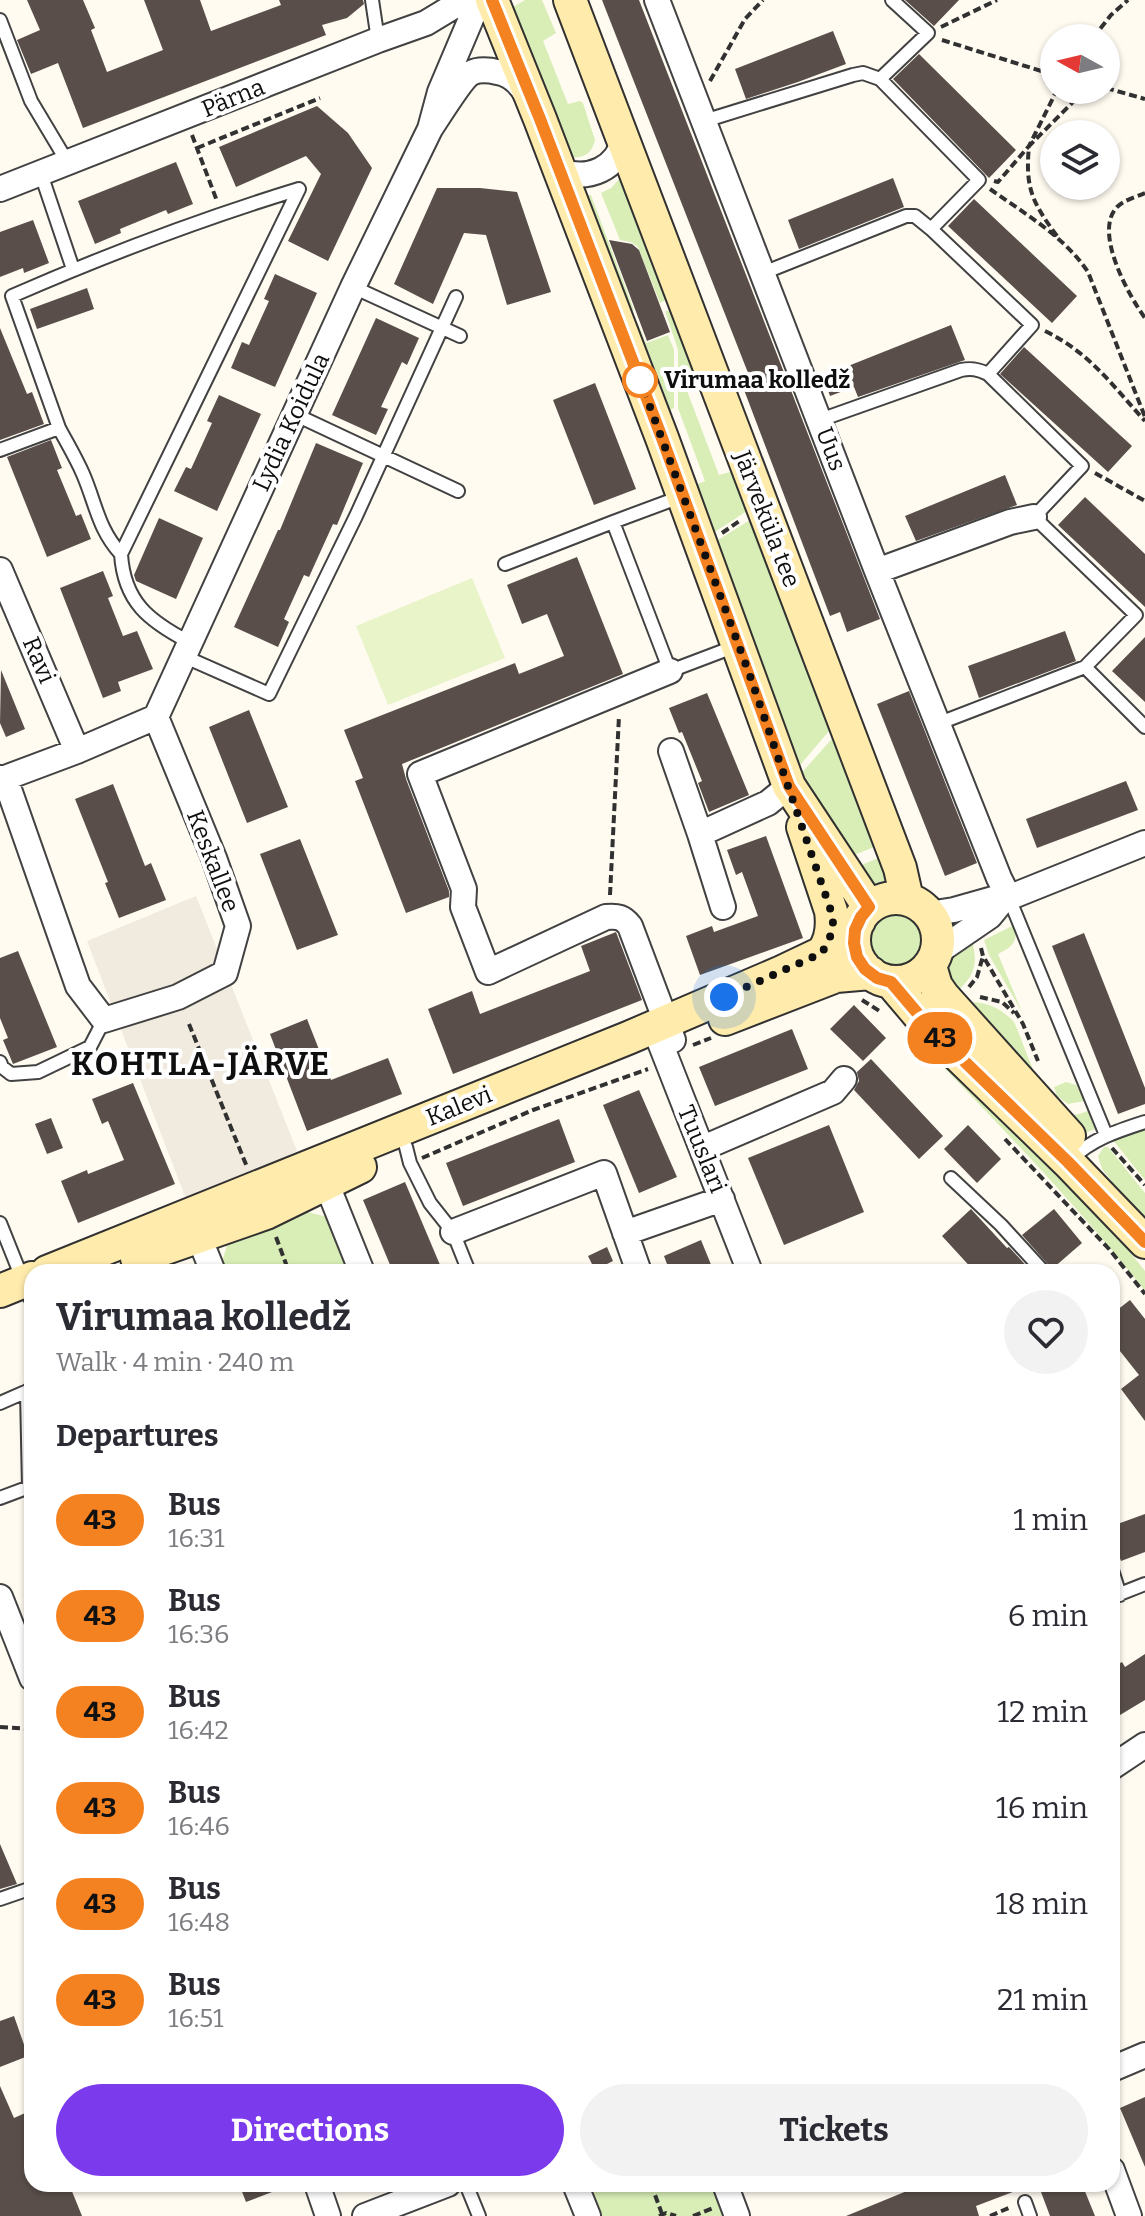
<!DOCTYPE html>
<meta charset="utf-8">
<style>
body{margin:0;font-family:Bitter,serif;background:#f2f2f3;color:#2b2b33;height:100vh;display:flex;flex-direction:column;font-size:30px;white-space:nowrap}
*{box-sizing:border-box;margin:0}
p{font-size:26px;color:#7c7c81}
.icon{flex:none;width:44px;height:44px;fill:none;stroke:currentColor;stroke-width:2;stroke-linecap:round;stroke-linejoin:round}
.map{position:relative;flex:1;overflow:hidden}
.sheet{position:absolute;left:24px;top:1264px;width:1096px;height:928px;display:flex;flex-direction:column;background:#fff;border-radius:24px;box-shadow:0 2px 6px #0004}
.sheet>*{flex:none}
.badge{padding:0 16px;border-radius:26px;font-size:28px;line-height:52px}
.needle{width:52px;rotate:278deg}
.controls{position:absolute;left:1040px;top:24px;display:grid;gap:16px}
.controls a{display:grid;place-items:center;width:80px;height:80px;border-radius:50%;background:#fff;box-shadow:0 2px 6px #0004;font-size:40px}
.you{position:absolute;width:40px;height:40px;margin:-20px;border:6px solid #fff;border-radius:50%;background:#1a73e8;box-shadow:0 0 0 12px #1a73e833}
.map>.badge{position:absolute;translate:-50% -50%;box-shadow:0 0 0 4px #fff}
h2{padding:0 32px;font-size:30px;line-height:72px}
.round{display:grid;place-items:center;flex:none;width:84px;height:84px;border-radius:42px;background:#f2f2f3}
.head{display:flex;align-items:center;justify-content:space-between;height:136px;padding:0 32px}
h1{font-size:38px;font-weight:700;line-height:60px}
.button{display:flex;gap:16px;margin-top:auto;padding:16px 32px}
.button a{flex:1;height:92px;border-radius:48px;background:#7c3aed;color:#fff;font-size:32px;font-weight:700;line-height:92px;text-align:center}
.button a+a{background:#f2f2f3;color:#2b2b33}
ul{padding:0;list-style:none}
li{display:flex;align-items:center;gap:24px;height:96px;padding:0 32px}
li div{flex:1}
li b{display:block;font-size:30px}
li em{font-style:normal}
li .badge{min-width:88px;font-weight:700;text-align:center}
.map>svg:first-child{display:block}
</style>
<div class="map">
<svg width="1145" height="2216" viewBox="0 0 1145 2216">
<rect width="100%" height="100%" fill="#fffbf1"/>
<path fill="#d9eeb7" d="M 525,0 L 542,0 L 556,33 L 543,41 L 568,104 L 580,101 L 583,103 L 595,140 C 592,153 584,159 571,157 L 508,10 Z
M 621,177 L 668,299 L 660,303 L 638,247 L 631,242 L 620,240 L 601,193 L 611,188 Z
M 582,195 L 591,195 L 634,310 L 622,315 Z
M 665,311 L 674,311 L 696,368 L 681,375 L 719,475 L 734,471 L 750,509 L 707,537 L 689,488 L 705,481 L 678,408 L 678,350 Z
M 637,321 L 646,343 L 668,335 L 674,350 L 674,408 L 660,414 L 626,326 Z
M 753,518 L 834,725 L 796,770 L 710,545 Z
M 837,733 L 879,845 L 847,858 L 798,777 Z
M 883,856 L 892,885 L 872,891 L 852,869 Z
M866 941a30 30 0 1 1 60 0a30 30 0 1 1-60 0Z
M 1014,925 C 1019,942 1012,947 998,954 L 1022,1012 L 989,955 L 984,940 Z
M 969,940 L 973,944 C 979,971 970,980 950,998 C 943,961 940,966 969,940 Z
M 972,1002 C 990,1003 1002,1009 1014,1022 C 1024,1043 1042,1104 1062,1113 C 1071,1117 1079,1114 1088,1111 L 1095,1129 L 1080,1135 L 1067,1128 L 959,1007 Z
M 928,1039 L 1117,1236 L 1145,1271 L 1145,1291 C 1078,1206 1003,1129 928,1051 L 926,1042 Z
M 1066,1082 L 1076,1085 L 1085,1101 L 1068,1104 L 1057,1096 L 1054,1087 Z
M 1145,1128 L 1145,1180 L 1112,1139 L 1134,1130 Z
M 1104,1147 L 1108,1147 L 1145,1193 L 1145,1223 L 1102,1169 L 1098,1156 Z
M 303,1211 L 328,1217 L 350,1272 L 224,1272 L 221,1266 L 227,1245 Z
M 588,2184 L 713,2184 L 725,2216 L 601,2216 Z"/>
<path fill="#eaf4c9" d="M 472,578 L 505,658 L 388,705 L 356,626 Z"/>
<path fill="#f1eade" d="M 196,896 L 297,1151 L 249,1174 L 186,1199 L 87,941 Z"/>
<path fill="#594e4a" d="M 27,0 L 83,0 L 95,28 L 91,30 L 107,72 L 163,50 L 144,0 L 200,0 L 211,31 L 281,5 L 279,0 L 363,0 L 364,4 L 347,18 L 322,25 L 326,35 L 83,128 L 58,63 L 31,74 L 17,40 L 40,30 Z
M 602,0 L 639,0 L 880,619 L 847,632 L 840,612 L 830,616 L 741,382 L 750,378 Z
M 905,0 L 959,0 L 934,26 Z
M 833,31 L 846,64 L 798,82 L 746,99 L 735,69 Z
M 919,54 L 1016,150 L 989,178 L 893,79 Z
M 317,106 L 348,133 L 372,168 L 328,261 L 288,241 L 321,174 L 306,156 L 236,187 L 219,147 Z
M 176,162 L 193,204 L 168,214 L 166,210 L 120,229 L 121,233 L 95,244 L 78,201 Z
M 893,178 L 904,207 L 799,249 L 788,220 Z
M 437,188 L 480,188 L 517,192 L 551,292 L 507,305 L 486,235 L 464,233 L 433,304 L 394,284 Z
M 974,199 L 1077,296 L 1052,323 L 948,226 Z
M 33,220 L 49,263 L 24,273 L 23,268 L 0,277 L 0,232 Z
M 609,240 L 632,244 L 639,250 L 670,332 L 647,341 Z
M 275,274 L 317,293 L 275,387 L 231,368 L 242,342 L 249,345 L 269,301 L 264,299 Z
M 87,288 L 94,309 L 37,329 L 30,309 Z
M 376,318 L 419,338 L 407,365 L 402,362 L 381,407 L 388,409 L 376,435 L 332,415 Z
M 951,325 L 965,360 L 858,397 L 854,387 L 830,396 L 823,376 Z
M 0,328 L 27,394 L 32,392 L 44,424 L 0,440 Z
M 1024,347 L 1132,446 L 1108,472 L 1000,374 Z
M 595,383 L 636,489 L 594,505 L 553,400 Z
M 219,395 L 261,414 L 217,511 L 174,491 L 186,467 L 191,469 L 212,423 L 207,421 Z
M 51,440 L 62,468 L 57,470 L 76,516 L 81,514 L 91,539 L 47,557 L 7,457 Z
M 316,443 L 363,463 L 337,525 L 333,524 L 309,577 L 304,575 L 284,619 L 289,622 L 278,647 L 234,627 L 278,530 L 280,530 Z
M 1005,475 L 1017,505 L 916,541 L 905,516 Z
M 1085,497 L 1145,554 L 1145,607 L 1058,525 Z
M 159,518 L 203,538 L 176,599 L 136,581 L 134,575 Z
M 577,557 L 623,674 L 402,764 L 406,779 L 449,891 L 449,897 L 406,913 L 355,781 L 363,778 L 344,730 L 515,663 L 519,674 L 564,656 L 547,614 L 522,624 L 507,585 Z
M 103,571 L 113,596 L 108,598 L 123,636 L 137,631 L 153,669 L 118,682 L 121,691 L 103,698 L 60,588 Z
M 1065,631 L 1076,661 L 979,698 L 968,666 Z
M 1145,637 L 1145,702 L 1112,671 Z
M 1,670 L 25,729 L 6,737 L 0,723 Z
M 909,691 L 977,863 L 945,876 L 877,704 Z
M 707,693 L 749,795 L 709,812 L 698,783 L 702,781 L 682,732 L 679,733 L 669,708 Z
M 249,710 L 288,807 L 247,823 L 209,727 Z
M 1126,781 L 1138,810 L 1037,848 L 1026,819 Z
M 113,784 L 145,866 L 151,863 L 166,900 L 119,918 L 105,883 L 108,882 L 75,799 Z
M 766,836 L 803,938 L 700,975 L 686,936 L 712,926 L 714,932 L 758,916 L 742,872 L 736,875 L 727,850 Z
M 300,839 L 338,935 L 297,950 L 260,854 Z
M 616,932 L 642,1000 L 453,1074 L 428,1009 L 472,991 L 480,1014 L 590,971 L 581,946 Z
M 1084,933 L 1145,1088 L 1145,1104 L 1118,1114 L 1052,946 Z
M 18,951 L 57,1047 L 13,1064 L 3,1040 L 8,1038 L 0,1018 L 0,958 Z
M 854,1005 L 886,1038 L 863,1061 L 830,1029 Z
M 307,1019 L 331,1080 L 388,1058 L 402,1094 L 307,1131 L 270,1034 Z
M 792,1029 L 808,1069 L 715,1106 L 699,1067 Z
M 871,1059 L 943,1136 L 919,1159 L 854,1090 L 859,1081 L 857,1072 Z
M 133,1083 L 175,1184 L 78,1223 L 61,1181 L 87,1170 L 88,1174 L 124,1160 L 108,1121 L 102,1124 L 92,1099 Z
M 639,1090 L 677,1177 L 639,1193 L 603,1105 Z
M 51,1118 L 63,1148 L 47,1154 L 35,1124 Z
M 559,1119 L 575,1162 L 463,1206 L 446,1163 Z
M 829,1125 L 864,1212 L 784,1245 L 748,1158 Z
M 968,1125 L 1001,1159 L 977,1183 L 944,1149 Z
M 405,1182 L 443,1272 L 393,1272 L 363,1200 Z
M 971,1209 L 1007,1248 L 1009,1247 L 1032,1272 L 975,1272 L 942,1236 Z
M 1054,1209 L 1082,1243 L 1052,1269 L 1022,1235 Z
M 701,1240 L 714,1272 L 670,1272 L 664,1256 Z
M 607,1247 L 613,1261 L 595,1270 L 588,1256 Z
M 1130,1300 L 1145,1319 L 1145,1421 L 1121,1389 L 1139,1375 L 1112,1341 L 1112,1314 Z
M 1145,1514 L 1145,1552 L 1121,1561 L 1112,1537 L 1112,1526 Z
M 1145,1654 L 1145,1700 L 1120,1715 L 1112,1703 L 1112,1668 L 1122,1662 L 1125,1667 Z
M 0,1844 L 17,1884 L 0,1889 Z
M 14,2016 L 28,2056 L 0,2067 L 0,2021 Z
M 0,2086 L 14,2118 L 32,2110 L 32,2184 L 69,2184 L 82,2216 L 0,2216 Z
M 1145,2097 L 1145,2167 L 1120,2108 Z
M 239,2184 L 290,2184 L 290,2185 L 246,2202 Z
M 924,2184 L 1030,2184 L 1031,2185 L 976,2206 L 979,2216 L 846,2216 Z
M 1038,2184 L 1082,2184 L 1095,2216 L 1050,2216 Z"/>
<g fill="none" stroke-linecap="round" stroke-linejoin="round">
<defs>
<path id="lane" d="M 372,0 L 378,40
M 892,0 L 928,33 L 880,79 L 979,180 L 931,229 L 1032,325 L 988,374 L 1082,466 L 1034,517 L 1136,615 L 1085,667
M 0,20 L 31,101 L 68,163
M 704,121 L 853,75 L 863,73 L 880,79
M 41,174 L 73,269
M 763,273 L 906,216 L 915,216 L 931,229
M 353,287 L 460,336
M 294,414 L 458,491
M 820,420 L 961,370 C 971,368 978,369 988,374
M 59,428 C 67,443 76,458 83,474 C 96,504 98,529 121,554
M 0,450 L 59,428 L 12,296 C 106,255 201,219 299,189 L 121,554 C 124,602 149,621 189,642
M 680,497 L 613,522 L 670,671 L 736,646
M 505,564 L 613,522
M 183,656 L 269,694 L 356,516 L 456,297
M 937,724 L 1085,667 L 1145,727
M 1009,898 L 1106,1135
M 0,1062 L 2,1067 L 11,1074 L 38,1072 L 90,1047 L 104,1020
M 406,1147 L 410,1163 L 430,1203 L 453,1232 L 469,1272
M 1070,1160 C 1092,1139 1117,1131 1145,1122
M 951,1178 L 1001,1225 L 1044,1272
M 0,1223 L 30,1298
M 27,1391 L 29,1487
M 0,1403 L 32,1389
M 0,1498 L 32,1486
M 1112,1570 L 1120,1595
M 1112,1597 L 1145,1584
M 0,1899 L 32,1888
M 466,2184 L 479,2216
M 1025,2202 L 1030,2216"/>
<path id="street" d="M 479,0 L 440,92 L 430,129 C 438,117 462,78 471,73 C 478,69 490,70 497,72 C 510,74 519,82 526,94
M 657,0 L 877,571 L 999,878 L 1009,898
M 560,171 C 589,181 617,169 624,139
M 0,189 L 378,40 L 426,23 L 464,0
M 0,570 L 77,751
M 877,571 L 1010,522 L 1034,517
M 670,671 L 420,774 L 464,889 L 463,907 L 488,972 L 606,917 C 618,916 623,917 630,926 L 673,1040
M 156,717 L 353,287 L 430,129
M 671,751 L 700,834
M 0,778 L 5,778 L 77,751 L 156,717
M 5,778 L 78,986 L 104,1020 L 178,997 L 225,973 L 238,926 L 214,858 L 156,717
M 723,907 L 700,834 L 768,803 L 789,786
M 929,914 L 954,910 L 993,899 L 1003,900 L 1145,843
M 936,953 L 990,916 L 1003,900
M 654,1027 L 750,1272
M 703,1148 L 833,1092 L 844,1079
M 321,1170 L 362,1272
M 205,1222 L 199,1237 L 213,1272
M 453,1232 L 604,1173 L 639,1272
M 625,1233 L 722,1199
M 0,1597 L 32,1678
M 1112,1767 L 1145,1745
M 1112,2069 L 1145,2055
M 1112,2170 L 1129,2216
M 317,2184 L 328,2216
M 575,2184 L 588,2216
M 725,2184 L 737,2216
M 365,2216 L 448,2184"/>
<path id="secondary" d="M 492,0 L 540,119 L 662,438 L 789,786 L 869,907
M 570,0 L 900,868 L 907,899
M 803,827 L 831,911 C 833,926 832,941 822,953
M854 940a42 42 0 1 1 84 0a42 42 0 1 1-84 0Z
M 930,966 L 936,986 L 943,996 L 1069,1136
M 891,982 L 930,1028 L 1068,1162 L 1145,1242
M 725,1019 L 836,976 L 871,973
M 137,1258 L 266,1213 L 360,1167
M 47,1272 L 628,1038 L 782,972 L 822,953 L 837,943 L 859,921
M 0,1291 L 32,1278"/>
</defs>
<use href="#lane" stroke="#424242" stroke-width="16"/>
<use href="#street" stroke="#424242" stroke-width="28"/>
<use href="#secondary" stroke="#313131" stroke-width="36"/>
<path stroke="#313131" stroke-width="4" stroke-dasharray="8 4" stroke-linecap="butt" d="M 941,27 L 997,0
M 1093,38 L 1111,15 L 1128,0
M 942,40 L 1054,75
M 710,81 L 745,19 L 763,0
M 1106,88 L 1145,99
M 192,135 L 217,201
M 197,148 L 320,98
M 994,181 L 998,182 L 1029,146 L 1057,90
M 990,189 C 1025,214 1064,236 1088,272 L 1145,417
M 1145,193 C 1136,197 1124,200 1117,207 C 1093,232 1129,296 1145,318
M 1057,236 C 1032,202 1025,188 1029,146 L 1085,90
M 1045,331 C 1090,353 1112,385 1145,421
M 1095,473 L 1145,501
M 722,533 L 741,520
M 610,895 L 619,716
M 981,948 L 983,956 L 1023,1024 L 1038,1061
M 969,987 L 977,977 L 983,956
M 980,997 L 1002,1002 L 1014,1013
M 862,1000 L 881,1012
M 189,1024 L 247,1167
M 693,1045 L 711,1038
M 1005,1139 L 1109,1249 L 1145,1294
M 1112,1148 L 1145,1185
M 422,1158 L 533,1110 L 648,1069
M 276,1237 L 289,1272
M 0,1727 L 32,1729
M 651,2184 L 662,2214
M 659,2216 L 666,2213 L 676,2216
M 693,2216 L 713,2208
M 990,2216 L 1011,2207"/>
<use href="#lane" stroke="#fff" stroke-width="12"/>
<use href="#street" stroke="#fff" stroke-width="24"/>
<use href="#secondary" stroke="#ffecac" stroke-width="32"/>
</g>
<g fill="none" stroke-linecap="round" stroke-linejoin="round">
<defs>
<path id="line" d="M 492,0 L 540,119 L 662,438 L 789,786 L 869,907 L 861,917 L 855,930 L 854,943 L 857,957 L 865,969 L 877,978 L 891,982 L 930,1028 L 1068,1162 L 1145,1242"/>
</defs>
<use href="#line" stroke="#fff" stroke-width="18"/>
<use href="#line" stroke="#f58220" stroke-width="12"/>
<path stroke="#0f0f0f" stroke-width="8" stroke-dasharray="0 14.4" d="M 640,380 L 749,673 L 831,911 L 833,923 L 830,937 L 822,953 L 724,997"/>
</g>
<circle fill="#fff" stroke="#f58220" stroke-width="4" cx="640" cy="380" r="16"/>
<g text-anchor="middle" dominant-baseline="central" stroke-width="8" stroke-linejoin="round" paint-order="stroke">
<g font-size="24" fill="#0f0f0f" stroke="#fff">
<text transform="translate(233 98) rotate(-22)">Pärna</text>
<text transform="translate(291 422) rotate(-65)">Lydia Koidula</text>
<text transform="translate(831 449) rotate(69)">Uus</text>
<text transform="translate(767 519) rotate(69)">Järveküla tee</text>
<text transform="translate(39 660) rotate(67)">Ravi</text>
<text transform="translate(213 861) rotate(69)">Keskallee</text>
<text transform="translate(459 1106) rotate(-22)">Kalevi</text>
<text transform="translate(702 1149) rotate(68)">Tuuslari</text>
</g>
<g font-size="24" font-weight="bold" fill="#0f0f0f" stroke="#fff" text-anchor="start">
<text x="664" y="380">Virumaa kolledž</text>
</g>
<g font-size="32" font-weight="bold" letter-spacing="2" fill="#0f0f0f" stroke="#fff">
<text x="201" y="1064">KOHTLA-JÄRVE</text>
</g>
</g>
</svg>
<div class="controls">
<a><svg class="needle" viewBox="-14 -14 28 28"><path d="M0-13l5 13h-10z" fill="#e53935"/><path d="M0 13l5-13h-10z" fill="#7c7c81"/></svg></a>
<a><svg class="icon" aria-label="layers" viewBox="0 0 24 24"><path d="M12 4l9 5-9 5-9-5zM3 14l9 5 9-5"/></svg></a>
</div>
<div class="you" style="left:724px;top:997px"></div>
<b class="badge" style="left:940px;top:1038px;background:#f58220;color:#111">43</b>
<section class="sheet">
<div class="head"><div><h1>Virumaa kolledž</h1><p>Walk · 4 min · 240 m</p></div><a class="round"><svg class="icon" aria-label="heart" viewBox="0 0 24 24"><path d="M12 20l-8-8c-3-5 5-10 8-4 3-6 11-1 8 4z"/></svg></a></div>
<h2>Departures</h2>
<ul>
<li><span class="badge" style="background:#f58220;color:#111">43</span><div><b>Bus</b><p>16:31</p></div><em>1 min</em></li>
<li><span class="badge" style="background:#f58220;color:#111">43</span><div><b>Bus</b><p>16:36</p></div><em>6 min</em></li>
<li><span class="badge" style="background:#f58220;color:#111">43</span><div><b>Bus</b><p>16:42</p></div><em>12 min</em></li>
<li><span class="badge" style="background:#f58220;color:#111">43</span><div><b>Bus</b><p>16:46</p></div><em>16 min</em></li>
<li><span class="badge" style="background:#f58220;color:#111">43</span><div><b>Bus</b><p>16:48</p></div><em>18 min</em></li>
<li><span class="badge" style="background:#f58220;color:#111">43</span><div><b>Bus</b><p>16:51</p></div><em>21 min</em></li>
</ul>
<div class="button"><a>Directions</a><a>Tickets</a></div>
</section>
</div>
